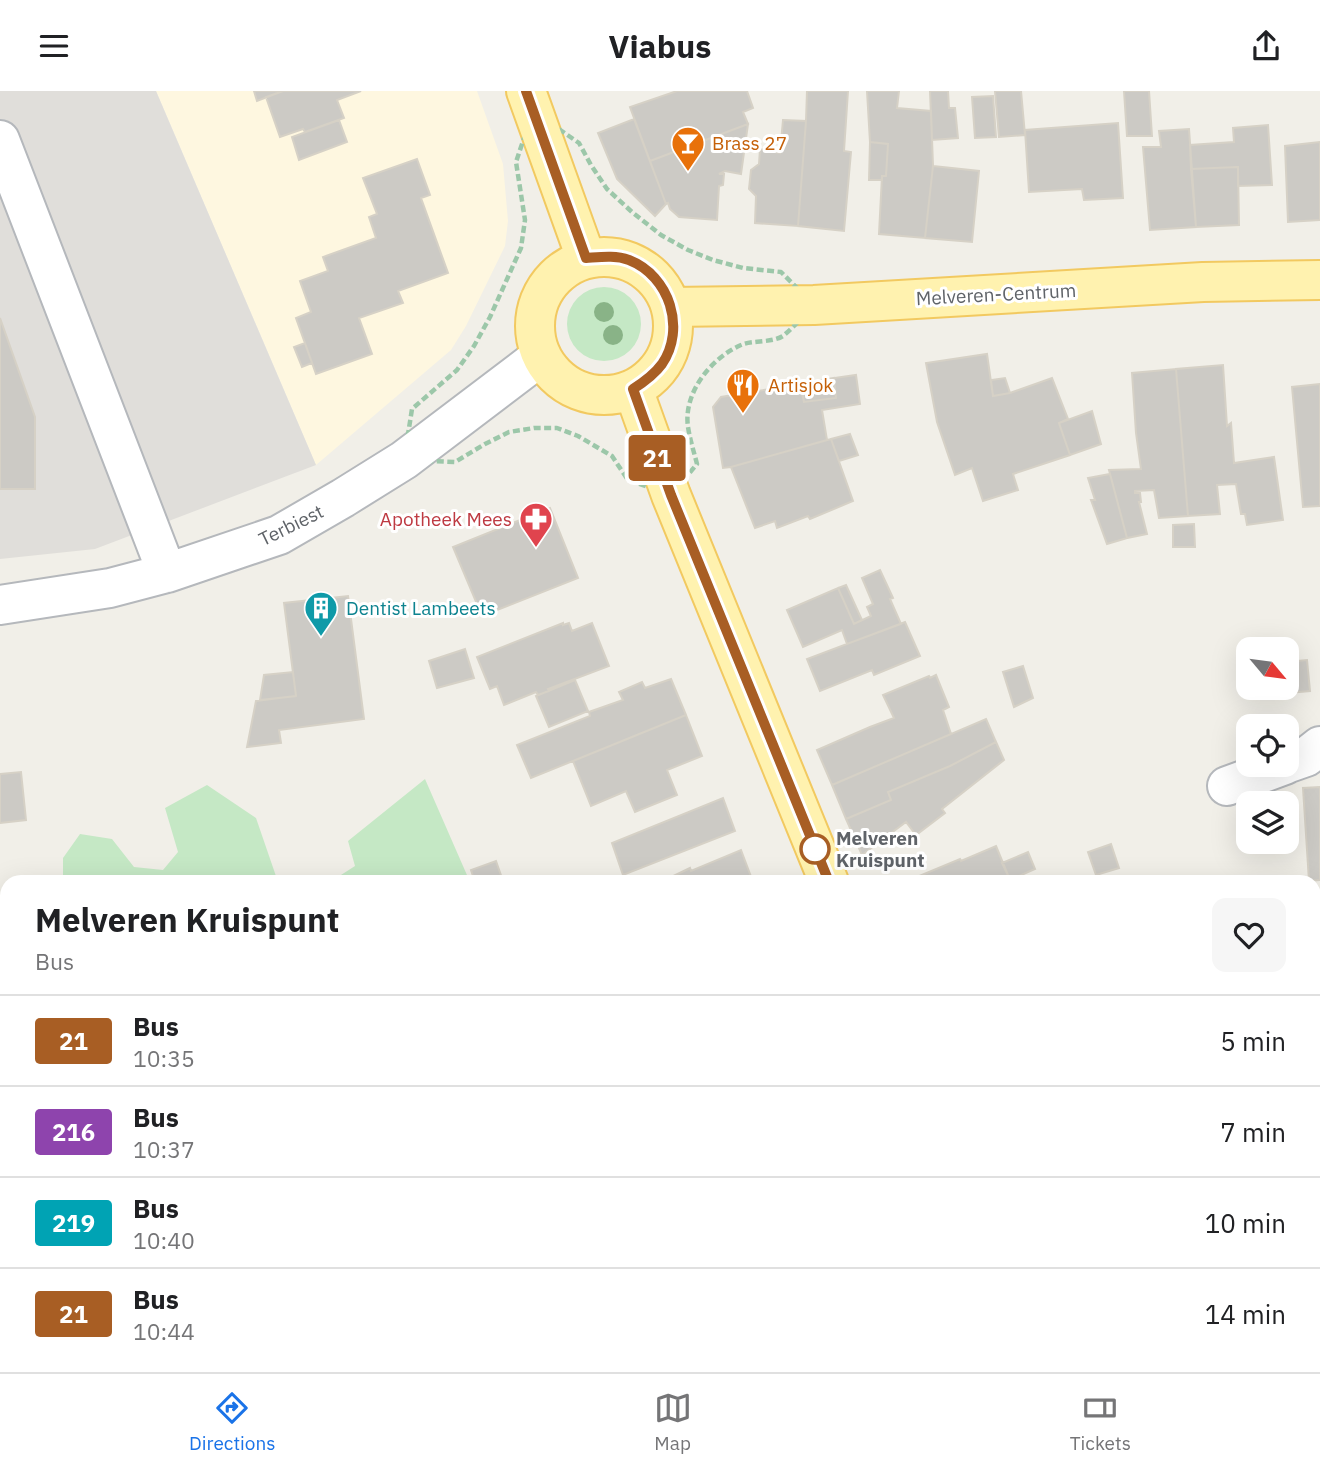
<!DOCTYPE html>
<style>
body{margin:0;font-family:"IBM Plex Sans",sans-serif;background:#f6f6f6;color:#202124;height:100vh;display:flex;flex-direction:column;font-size:26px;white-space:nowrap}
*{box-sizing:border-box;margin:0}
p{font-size:23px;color:#757577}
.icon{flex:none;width:38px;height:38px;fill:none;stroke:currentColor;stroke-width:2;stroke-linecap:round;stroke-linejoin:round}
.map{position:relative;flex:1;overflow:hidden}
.sheet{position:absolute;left:0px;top:784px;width:1321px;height:497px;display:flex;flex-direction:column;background:#fff;border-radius:21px 21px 0 0;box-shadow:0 7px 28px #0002}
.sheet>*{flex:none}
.badge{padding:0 14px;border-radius:5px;font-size:24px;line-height:46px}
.needle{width:46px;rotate:119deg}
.fabs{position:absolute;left:1236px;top:546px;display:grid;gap:14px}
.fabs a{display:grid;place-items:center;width:63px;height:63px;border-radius:14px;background:#fff;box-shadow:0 7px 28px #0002;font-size:35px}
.map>.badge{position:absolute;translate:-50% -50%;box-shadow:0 0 0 4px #fff}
.round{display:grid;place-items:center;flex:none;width:74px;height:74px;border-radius:14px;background:#f6f6f6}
.overview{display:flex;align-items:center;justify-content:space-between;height:119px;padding:0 35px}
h1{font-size:33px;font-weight:700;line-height:52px}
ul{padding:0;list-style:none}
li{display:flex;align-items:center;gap:21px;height:91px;padding:0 35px;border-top:2px solid #e0e0e0}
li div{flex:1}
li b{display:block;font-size:26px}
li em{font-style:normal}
li .badge{min-width:77px;font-weight:700;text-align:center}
header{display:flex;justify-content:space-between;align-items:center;height:91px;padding:0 35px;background:#fff;font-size:32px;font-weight:700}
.tabs{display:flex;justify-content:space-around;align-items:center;height:98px;border-top:2px solid #e0e0e0;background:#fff;font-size:19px;color:#757577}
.tabs a{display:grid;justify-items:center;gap:4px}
.tabs .on{color:#1a73e8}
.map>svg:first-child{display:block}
</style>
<header><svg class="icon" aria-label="menu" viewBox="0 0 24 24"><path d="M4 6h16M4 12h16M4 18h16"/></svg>Viabus<svg class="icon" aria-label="share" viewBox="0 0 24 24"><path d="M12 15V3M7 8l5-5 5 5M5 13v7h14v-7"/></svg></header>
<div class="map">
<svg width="1320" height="1281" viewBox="0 0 1320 1281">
<rect width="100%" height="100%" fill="#f1efe8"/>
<path fill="#fef7e0" d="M 156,0 L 477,0 L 503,73 L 508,130 L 505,155 L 466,235 L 451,259 L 316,374 Z"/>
<path fill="#e0deda" d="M 0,0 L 156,0 L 316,374 L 95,458 L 0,468 Z"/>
<path fill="#c5e8c5" d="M567 233a37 37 0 1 1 74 0a37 37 0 1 1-74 0Z
M 425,688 L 470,791 L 330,791 L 355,775 L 348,750 Z
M 207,694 L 256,727 L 278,791 L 63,791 L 63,767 L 80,743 L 112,748 L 134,776 L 163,779 L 178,761 L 165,717 Z
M 0,827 L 7,847 L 7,1274 L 565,1274 L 533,1281 L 0,1281 Z
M 1314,880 L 1320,880 L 1320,1164 L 1314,1166 Z
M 769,1274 L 981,1274 L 984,1281 L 740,1281 Z"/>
<path fill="#cccac5" stroke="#d6d1c6" stroke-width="2" d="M 254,0 L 283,0 L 257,10 Z
M 283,0 L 361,0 L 337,9 L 344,27 L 305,41 L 303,38 L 280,46 L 266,6 Z
M 677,0 L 747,0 L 753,17 L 743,21 L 748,33 L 650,70 L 630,16 Z
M 807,0 L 848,0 L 844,60 L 851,61 L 844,140 L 798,135 L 806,30 Z
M 867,0 L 899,0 L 897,17 L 931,20 L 933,75 L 925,147 L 879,143 L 882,85 L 886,85 L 888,53 L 870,51 Z
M 930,0 L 948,0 L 949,17 L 955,17 L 958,47 L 932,49 Z
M 995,0 L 1021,0 L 1025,44 L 999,46 Z
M 1124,0 L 1149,0 L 1152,45 L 1127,45 Z
M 993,5 L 996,46 L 975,47 L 972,6 Z
M 634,28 L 666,113 L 655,125 L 617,88 L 598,42 Z
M 339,29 L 347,51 L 299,69 L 292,46 Z
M 783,29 L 806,30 L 798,135 L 755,132 L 756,105 L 749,98 L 751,79 L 759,73 L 760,58 L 780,62 Z
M 1118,32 L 1123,107 L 1084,109 L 1082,98 L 1029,101 L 1025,39 Z
M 748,33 L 741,83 L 725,80 L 719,83 L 724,83 L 723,94 L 719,95 L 717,129 L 679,126 L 670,118 L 668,112 L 666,113 L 650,70 Z
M 1268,34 L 1272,94 L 1238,95 L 1238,76 L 1191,78 L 1190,54 L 1234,51 L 1233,37 Z
M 1189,38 L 1196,136 L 1150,139 L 1143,56 L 1161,56 L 1159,40 Z
M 870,51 L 888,53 L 886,85 L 882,85 L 882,89 L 869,89 Z
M 1320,51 L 1320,129 L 1288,131 L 1285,55 Z
M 417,68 L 430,104 L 421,107 L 448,182 L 398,200 L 403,212 L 359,227 L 372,263 L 316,283 L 296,227 L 311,221 L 300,190 L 328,180 L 323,166 L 376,147 L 369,126 L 377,123 L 363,87 Z
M 933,75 L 979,80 L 972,151 L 925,147 Z
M 1238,76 L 1239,134 L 1196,136 L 1191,78 Z
M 0,227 L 35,326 L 35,398 L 0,398 Z
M 305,252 L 312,272 L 302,276 L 294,256 Z
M 987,263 L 993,305 L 1010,302 L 1052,287 L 1068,328 L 1059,332 L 1070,364 L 1013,383 L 1018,399 L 983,410 L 972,377 L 955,384 L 937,331 L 926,272 Z
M 1223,274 L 1227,335 L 1231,332 L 1234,372 L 1274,366 L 1283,429 L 1247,434 L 1245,423 L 1241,423 L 1236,393 L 1217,394 L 1220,423 L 1188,425 L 1176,278 Z
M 1176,278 L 1188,425 L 1159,427 L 1154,399 L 1135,400 L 1135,402 L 1140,402 L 1141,411 L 1139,411 L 1147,443 L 1127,447 L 1109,379 L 1141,378 L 1136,342 L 1132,282 Z
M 856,284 L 860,313 L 822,319 L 827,349 L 731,376 L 723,377 L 713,316 L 721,306 L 801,293 L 804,311 L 836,307 L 834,287 Z
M 834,287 L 836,307 L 804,311 L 802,302 L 816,300 L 814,290 Z
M 1005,287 L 1010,302 L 993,305 L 991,289 Z
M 1320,293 L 1320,415 L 1303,416 L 1292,296 Z
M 1092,320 L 1101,353 L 1070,364 L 1059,332 Z
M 850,343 L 858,364 L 839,370 L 831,348 Z
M 831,348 L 853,410 L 810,428 L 808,425 L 777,437 L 775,430 L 755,437 L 731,376 Z
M 1110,383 L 1127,447 L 1107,453 L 1091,409 L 1095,409 L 1088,387 Z
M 550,417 L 578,487 L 482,525 L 453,456 Z
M 1194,433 L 1195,456 L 1173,456 L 1173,434 Z
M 880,479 L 893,507 L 890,508 L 901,533 L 847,553 L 842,539 L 803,556 L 787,519 L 838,497 L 854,533 L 871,525 L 867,516 L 873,513 L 862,487 Z
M 846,494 L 862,529 L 854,533 L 838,497 Z
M 348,505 L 364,628 L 279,639 L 281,652 L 247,656 L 256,610 L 296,605 L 284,512 Z
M 905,531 L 920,565 L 874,584 L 872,579 L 820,600 L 807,568 Z
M 563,532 L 563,534 L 569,532 L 572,540 L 592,532 L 609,575 L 548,598 L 549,600 L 538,604 L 536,601 L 504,614 L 497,595 L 490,598 L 477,566 Z
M 465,558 L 474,587 L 437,597 L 429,570 Z
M 1307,569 L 1310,600 L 1243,606 L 1240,575 L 1248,574 L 1248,597 L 1286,597 L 1286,571 Z
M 1023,575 L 1033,607 L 1014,616 L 1003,581 Z
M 293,581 L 296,605 L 260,609 L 264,584 Z
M 936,584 L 949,616 L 943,619 L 951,643 L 832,694 L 817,659 L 870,636 L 894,627 L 883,604 L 929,585 L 930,587 Z
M 671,588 L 686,624 L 531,687 L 517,654 L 590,625 L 589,621 L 623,609 L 619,601 L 642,591 L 645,597 Z
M 575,589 L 588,620 L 549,636 L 536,605 Z
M 686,624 L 702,665 L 667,679 L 677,704 L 635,721 L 626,700 L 591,715 L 573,670 Z
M 986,628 L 996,651 L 950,675 L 888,701 L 891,709 L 846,728 L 832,694 Z
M 996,651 L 1004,669 L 942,718 L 945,722 L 916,744 L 906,731 L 862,764 L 846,728 L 891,709 L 888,701 L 950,675 Z
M 21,681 L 26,729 L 0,732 L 0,683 Z
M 1320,696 L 1320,789 L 1309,790 L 1303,697 Z
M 723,707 L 735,740 L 623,784 L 612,752 Z
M 1111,753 L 1119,777 L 1096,784 L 1088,761 Z
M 996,755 L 1010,789 L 1004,791 L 905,791 L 960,768 L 961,770 Z
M 741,759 L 753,791 L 661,791 L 690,777 L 691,780 Z
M 1028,761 L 1035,778 L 1010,789 L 1002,772 Z
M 496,770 L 503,790 L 475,791 L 471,779 Z
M 1130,1274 L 1168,1274 L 1150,1281 L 1133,1281 Z
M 1224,1274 L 1281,1274 L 1264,1281 L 1227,1281 Z"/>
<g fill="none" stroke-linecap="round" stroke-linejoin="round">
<defs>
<path id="minor" d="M 0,49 L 167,482
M 0,514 L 110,497 L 167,482 L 279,444 L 343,407 L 404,369 L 541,265
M 1286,673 L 1306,666 L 1320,655
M 1227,695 L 1285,674
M 650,1281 L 682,1274"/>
<path id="major" d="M 526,0 L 586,167
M535 235a69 69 0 1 1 138 0a69 69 0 1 1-138 0Z
M 671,216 L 814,214 L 1203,191 L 1320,189
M 633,298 L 671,404 L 829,791
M 1027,1274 L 1030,1281"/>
</defs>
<use href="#minor" stroke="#b5b8bc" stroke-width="42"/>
<use href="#major" stroke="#f2c960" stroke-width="42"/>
<path stroke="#9cc7a9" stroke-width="4.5" stroke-dasharray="7 3.5" stroke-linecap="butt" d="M 533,20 L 579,52 L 591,74 L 607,98 L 632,121 L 661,144 L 688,159 L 713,169 L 743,177 L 781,181 L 814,214 C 804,224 794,236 783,245 C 772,252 753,249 741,254 C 711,267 683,302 688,336 C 690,349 694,361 697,373 L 671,404 L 628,389 L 612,365 L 578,345 L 557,337 L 534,337 L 509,341 L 485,353 L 455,371 L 404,369 L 412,318 L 457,279 L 474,255 L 490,226 L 521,157 L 525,129 L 516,71 Z"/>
<use href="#minor" stroke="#fff" stroke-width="38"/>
<use href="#major" stroke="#fff2af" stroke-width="38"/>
</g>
<g fill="#89b387">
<circle cx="604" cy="221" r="10"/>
<circle cx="613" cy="244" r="10"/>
</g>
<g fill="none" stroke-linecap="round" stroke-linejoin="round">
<defs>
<path id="line" d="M 526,0 L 586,167 C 601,166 615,164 629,169 C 670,185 686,238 662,273 C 654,284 644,291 633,298 L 671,404 L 829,791"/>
</defs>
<use href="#line" stroke="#fff" stroke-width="16"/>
<use href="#line" stroke="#a85e24" stroke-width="10"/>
</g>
<defs>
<symbol id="bar-pin" viewBox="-11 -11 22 30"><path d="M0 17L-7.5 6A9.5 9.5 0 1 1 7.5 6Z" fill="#e8710a" stroke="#fff"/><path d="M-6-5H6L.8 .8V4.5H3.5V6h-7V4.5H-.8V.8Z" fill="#fff"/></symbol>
<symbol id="restaurant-pin" viewBox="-11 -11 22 30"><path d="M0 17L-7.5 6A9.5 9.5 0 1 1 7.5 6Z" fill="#e8710a" stroke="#fff"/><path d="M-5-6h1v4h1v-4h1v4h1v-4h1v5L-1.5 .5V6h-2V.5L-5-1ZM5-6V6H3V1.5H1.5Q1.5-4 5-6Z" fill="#fff"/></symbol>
<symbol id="pharmacy-pin" viewBox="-11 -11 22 30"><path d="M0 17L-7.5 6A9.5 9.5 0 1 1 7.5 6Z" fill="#e0444e" stroke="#fff"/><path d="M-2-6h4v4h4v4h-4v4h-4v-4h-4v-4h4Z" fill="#fff"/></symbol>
<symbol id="building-pin" viewBox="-11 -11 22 30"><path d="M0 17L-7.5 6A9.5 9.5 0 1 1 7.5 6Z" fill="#0f9aa8" stroke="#fff"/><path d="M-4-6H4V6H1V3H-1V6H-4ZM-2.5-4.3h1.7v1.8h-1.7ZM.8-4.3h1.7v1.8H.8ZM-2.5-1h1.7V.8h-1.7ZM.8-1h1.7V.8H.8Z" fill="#fff"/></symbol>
</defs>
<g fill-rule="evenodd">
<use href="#bar-pin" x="669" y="33" width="38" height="52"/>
<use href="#restaurant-pin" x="724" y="275" width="38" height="52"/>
<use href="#pharmacy-pin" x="517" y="409" width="38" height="52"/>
<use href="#building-pin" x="302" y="498" width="38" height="52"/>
</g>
<circle fill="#fff" stroke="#a85e24" stroke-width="3.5" cx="815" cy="758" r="14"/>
<g text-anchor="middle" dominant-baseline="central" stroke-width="6" stroke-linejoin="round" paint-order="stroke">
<g font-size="19" fill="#c56008" stroke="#fff" text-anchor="start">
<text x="712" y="52">Brass 27</text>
<text x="768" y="294">Artisjok</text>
</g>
<g font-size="19" fill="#5f6368" stroke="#fff">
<text transform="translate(996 203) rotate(-3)">Melveren-Centrum</text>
<text transform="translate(291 434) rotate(-26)">Terbiest</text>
</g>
<g font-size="19" fill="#be3a42" stroke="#fff" text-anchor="end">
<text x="512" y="428">Apotheek Mees</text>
</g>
<g font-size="19" fill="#0d838f" stroke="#fff" text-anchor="start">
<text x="346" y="517">Dentist Lambeets</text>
</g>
<g font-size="19" font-weight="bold" fill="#5f6368" stroke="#fff" text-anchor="start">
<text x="836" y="747">Melveren<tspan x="836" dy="22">Kruispunt</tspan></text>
</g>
</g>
</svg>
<div class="fabs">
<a><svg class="needle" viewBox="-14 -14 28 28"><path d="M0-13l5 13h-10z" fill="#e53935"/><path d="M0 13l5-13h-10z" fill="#757577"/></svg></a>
<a><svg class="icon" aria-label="locate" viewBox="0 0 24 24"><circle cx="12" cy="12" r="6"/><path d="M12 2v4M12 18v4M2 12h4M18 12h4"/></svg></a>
<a><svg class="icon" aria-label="layers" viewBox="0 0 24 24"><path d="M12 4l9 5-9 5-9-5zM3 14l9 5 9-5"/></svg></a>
</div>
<b class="badge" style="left:657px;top:367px;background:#a85e24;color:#fff">21</b>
<section class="sheet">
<div class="overview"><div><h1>Melveren Kruispunt</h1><p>Bus</p></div><a class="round"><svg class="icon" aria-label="heart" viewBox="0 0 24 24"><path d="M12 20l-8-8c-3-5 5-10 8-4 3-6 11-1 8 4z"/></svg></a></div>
<ul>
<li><span class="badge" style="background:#a85e24;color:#fff">21</span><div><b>Bus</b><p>10:35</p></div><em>5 min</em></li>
<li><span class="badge" style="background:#8e44ad;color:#fff">216</span><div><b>Bus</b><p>10:37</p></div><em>7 min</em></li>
<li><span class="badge" style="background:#00a3b4;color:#fff">219</span><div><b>Bus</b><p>10:40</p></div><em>10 min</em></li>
<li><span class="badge" style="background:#a85e24;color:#fff">21</span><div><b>Bus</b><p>10:44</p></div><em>14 min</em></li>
</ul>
</section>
</div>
<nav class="tabs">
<a class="on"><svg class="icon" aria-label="directions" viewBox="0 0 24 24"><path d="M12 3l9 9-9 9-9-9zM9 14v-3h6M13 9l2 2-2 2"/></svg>Directions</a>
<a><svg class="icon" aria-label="map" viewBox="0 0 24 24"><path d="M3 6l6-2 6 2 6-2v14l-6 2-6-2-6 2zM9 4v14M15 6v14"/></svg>Map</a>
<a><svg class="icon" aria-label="tickets" viewBox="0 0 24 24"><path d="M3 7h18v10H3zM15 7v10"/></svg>Tickets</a>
</nav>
